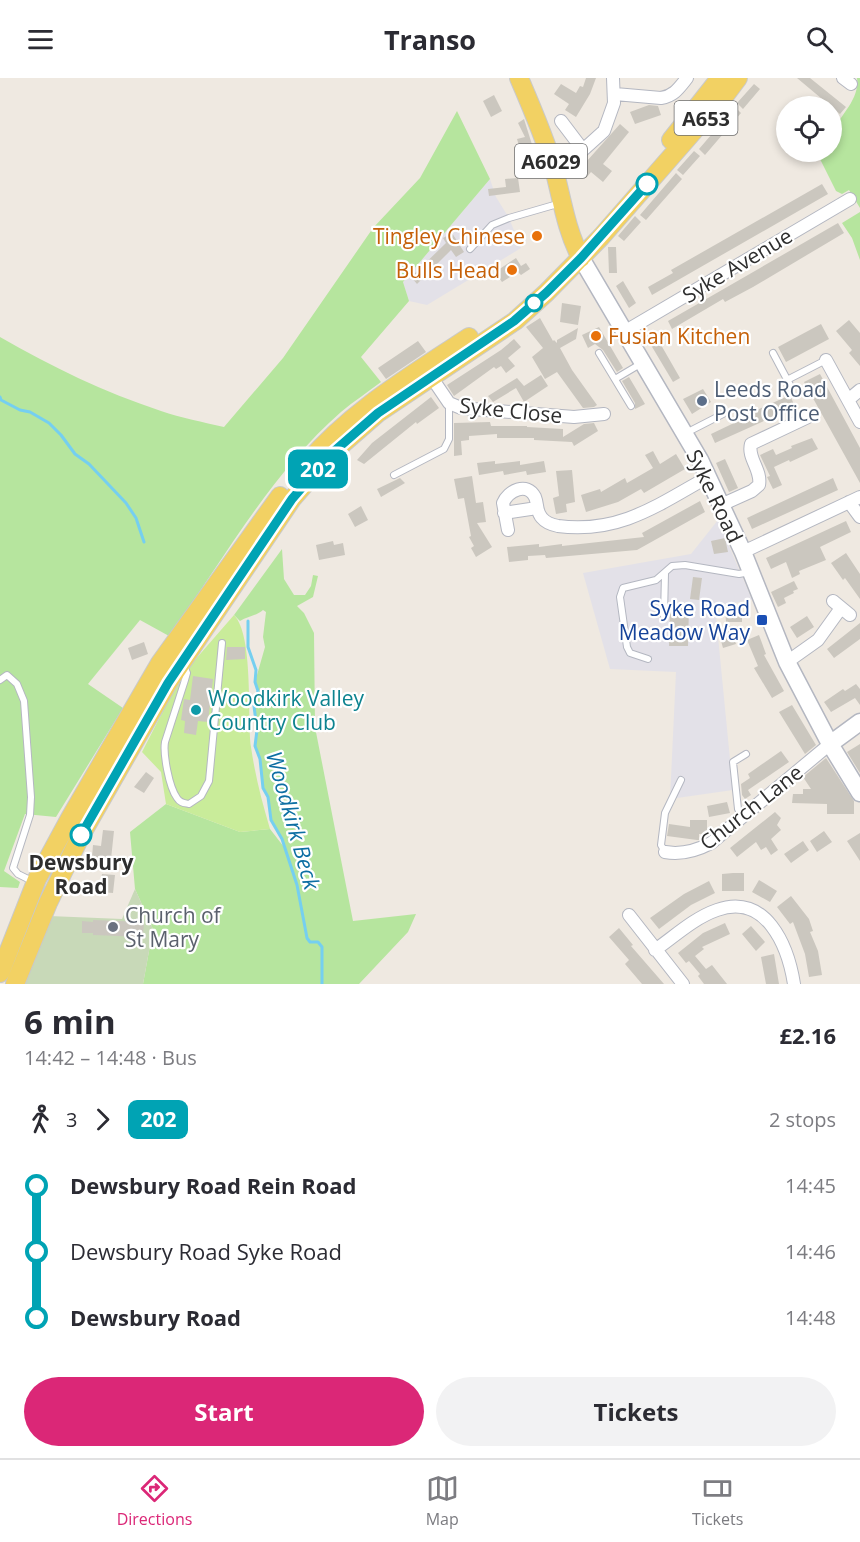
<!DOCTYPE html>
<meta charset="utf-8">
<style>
body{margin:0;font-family:"Open Sans",sans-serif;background:#f2f2f3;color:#2b2b33;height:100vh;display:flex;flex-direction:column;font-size:22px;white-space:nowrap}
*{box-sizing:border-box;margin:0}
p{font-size:20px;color:#7c7c81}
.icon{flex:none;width:33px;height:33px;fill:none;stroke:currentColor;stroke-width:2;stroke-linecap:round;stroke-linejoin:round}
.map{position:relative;height:906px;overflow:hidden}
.drawer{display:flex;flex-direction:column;background:#fff;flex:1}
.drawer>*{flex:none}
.badge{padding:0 12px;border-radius:9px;font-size:21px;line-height:39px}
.controls{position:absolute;left:776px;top:18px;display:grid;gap:12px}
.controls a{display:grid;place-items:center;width:66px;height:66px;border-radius:50%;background:#fff;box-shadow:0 3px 9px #0003;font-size:30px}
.map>.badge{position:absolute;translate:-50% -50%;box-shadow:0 0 0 3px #fff}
.legs{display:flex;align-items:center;gap:9px;height:66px;padding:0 24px;font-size:20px}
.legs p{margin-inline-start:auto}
.overview{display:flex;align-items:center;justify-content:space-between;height:102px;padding:0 24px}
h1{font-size:33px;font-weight:700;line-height:45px}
.cta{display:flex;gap:12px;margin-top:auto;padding:12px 24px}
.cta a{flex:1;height:69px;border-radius:36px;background:#db2777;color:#fff;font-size:24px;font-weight:700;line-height:69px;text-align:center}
.cta a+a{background:#f2f2f3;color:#2b2b33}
ul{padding:0 24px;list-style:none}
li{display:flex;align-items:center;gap:21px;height:66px;font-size:22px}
li i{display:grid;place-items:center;width:9px;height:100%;margin:0 8px;background:currentColor}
li i::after{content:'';width:15px;height:15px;margin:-8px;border:4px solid;border-radius:50%;background:#fff}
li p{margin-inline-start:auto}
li:first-child i{background:linear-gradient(#0000 50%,currentColor 0)}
li:last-child i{background:linear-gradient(currentColor 50%,#0000 0)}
header{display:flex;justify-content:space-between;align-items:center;height:78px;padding:0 24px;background:#fff;font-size:27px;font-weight:700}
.tabs{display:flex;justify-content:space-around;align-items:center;height:84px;border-top:2px solid #e1e1e2;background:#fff;font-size:16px;color:#7c7c81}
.tabs a{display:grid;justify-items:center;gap:3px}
.tabs .selected{color:#db2777}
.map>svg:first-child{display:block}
</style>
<header><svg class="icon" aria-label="menu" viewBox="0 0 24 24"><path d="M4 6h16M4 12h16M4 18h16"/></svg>Transo<svg class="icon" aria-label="search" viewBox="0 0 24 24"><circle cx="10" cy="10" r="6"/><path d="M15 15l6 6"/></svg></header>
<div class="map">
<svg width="860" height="906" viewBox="0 0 860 906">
<rect width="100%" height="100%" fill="#efe9e1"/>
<path fill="#e3e1e8" d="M 490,101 L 496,119 L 509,140 L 521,170 L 427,227 L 409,223 L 403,204 Z
M 718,442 L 752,522 L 715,528 L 733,712 L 670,721 L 676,594 L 610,591 L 583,495 L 691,476 Z"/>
<path fill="#b6e59e" d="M 857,0 L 860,0 L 860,130 L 849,112 L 842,116 L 836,113 L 819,79 L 822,74 L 831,74 C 831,69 830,63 831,58 C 838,38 860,23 857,0 Z
M 457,33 L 490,101 L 403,204 L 409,223 L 361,279 L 381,304 C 368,314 354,323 341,334 C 270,396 223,483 169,558 L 140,542 L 88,606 L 123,630 L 56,739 L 25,736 L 4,793 L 20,804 L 18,810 L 0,809 L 0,259 C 52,289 104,314 161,333 C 181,340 203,344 224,349 L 283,280 L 373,150 L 420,100 Z
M 860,134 L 860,182 L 852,160 L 842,145 Z
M 282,471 L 284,501 L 294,517 L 305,517 L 311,508 L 313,497 L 318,498 L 313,519 L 297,528 L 304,535 L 314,555 L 315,649 L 353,843 L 416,836 L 408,854 L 359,906 L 143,906 L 153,851 L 135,811 L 130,754 L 166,726 L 240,754 L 270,751 L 284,769 L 282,761 L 271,742 L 268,719 L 263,710 L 260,681 L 255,668 L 257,652 L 254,628 L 258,613 L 255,604 L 265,569 L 263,559 L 266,534 L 263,532 C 256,538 248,538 240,543 L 234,537 Z"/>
<path fill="#c8d9b8" d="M 135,811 L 153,851 L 143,906 L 25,906 L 49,838 L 122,841 Z"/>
<path fill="#c9ec9a" d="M 234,537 C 254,558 247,639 251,669 C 255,697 262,724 270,751 L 240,754 L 166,726 L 161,694 L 142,674 L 181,598 Z"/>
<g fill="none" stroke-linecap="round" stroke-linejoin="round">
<path stroke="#75cff0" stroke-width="3" d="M 0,319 L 1,322 L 20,332 L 30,334 L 49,345 L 61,357 L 75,376 L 89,386 L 126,425 L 136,440 L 144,464
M 248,543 L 248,569 L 256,592 L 255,604 L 258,613 L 254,628 L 257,652 L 255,668 L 260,681 L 263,710 L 268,719 L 271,742 L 282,761 L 297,807 L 307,860 L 310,864 L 318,864 L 322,869 L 322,906"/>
</g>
<path fill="#cbc7bf" d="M 586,0 L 596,0 L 590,16 L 576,39 L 565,32 L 569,26 L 554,16 L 561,6 L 576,15 L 580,8 L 583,9 Z
M 797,0 L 810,0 L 846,29 L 840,36 Z
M 754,6 L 760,11 L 743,31 L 737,25 Z
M 494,17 L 502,33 L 491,39 L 483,23 Z
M 649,27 L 658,28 L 661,37 L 635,46 L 630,34 Z
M 735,29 L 741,35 L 705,77 L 699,71 Z
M 524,41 L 534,73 L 516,77 L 514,69 L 519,68 L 517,61 L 525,59 L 518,45 Z
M 620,46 L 629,54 L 603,86 L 612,93 L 603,104 L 591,94 L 586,100 L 578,93 Z
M 694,73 L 700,78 L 683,97 L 677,92 Z
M 676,95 L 682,101 L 646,142 L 640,137 Z
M 518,100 L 520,114 L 489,118 L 488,111 L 506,109 L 505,101 Z
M 822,106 L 828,116 L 652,217 L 648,209 L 673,195 L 671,192 Z
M 635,138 L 641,144 L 624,163 L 618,158 Z
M 838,145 L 844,155 L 753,209 L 725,224 L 723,221 L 672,251 L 668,243 Z
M 452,155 L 464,174 L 456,179 L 451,172 L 417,206 L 411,199 L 446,165 L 443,160 Z
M 608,169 L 616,169 L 617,195 L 609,195 Z
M 516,180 L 521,188 L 526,185 L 530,191 L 521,197 L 518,194 L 502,204 L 495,194 Z
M 623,203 L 636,225 L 629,230 L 616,208 Z
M 562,225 L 581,228 L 578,247 L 560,244 Z
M 540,240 L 553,263 L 554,262 L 557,265 L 557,262 L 578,250 L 576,261 L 560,270 L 572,292 L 597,327 L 594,329 L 583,330 L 557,294 L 545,301 L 532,279 L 543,270 L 526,249 Z
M 849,242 L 860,255 L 860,288 L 849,275 L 852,272 L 836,253 Z
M 821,246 L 829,261 L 786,284 L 778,269 Z
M 599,249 L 623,290 L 617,294 L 603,272 L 595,266 L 588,270 L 582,257 Z
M 653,253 L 680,300 L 673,304 L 645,257 Z
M 514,261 L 521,269 L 508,280 L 515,288 L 506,295 L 501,288 L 496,291 L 494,289 L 454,318 L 447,307 L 501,272 Z
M 418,263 L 426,274 L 386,301 L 378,290 Z
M 820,296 L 860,370 L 860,405 L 804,304 Z
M 541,297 L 548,308 L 524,324 L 516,310 L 493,324 L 488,318 L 517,300 L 524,308 Z
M 629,299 L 645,326 L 635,331 L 635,325 L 622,303 Z
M 703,311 L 711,324 L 692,336 L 683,321 Z
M 790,317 L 795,329 L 715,365 L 711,356 L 734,345 L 733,343 Z
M 431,319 L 439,330 L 417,346 L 416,344 L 364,386 L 357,382 L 372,365 Z
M 490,344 L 491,348 L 527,348 L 527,349 L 563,351 L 563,359 L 584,346 L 594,345 L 598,353 L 574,368 L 572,364 L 534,362 L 534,360 L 497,360 L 497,356 L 469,358 L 469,362 L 461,363 L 462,377 L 454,378 L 454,345 Z
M 812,360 L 818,371 L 790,384 L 789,382 L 774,389 L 782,407 L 773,411 L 767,399 L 770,398 L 760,377 L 773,371 L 776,377 L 792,370 L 791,368 Z
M 653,373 L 660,386 L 676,376 L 685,391 L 644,415 L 641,411 L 618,424 L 586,434 L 581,417 L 600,411 L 601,414 L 625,400 L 627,405 L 653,390 L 645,377 Z
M 725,381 L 738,410 L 729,414 L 716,385 Z
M 495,383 L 495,386 L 520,383 L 520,387 L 544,383 L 546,394 L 527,397 L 526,393 L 504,397 L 503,393 L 479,397 L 477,385 Z
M 572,392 L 575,424 L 566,426 L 567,434 L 556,436 L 553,420 L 559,418 L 556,393 Z
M 472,398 L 476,425 L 483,424 L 486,444 L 477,445 L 492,469 L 476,479 L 471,470 L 474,468 L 469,459 L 471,458 L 464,420 L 458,421 L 454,401 Z
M 400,400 L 405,405 L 381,419 L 377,411 Z
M 833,400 L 838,412 L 752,451 L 747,440 Z
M 700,423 L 705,434 L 637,472 L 546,480 L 545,477 L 528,478 L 528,482 L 509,484 L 507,469 L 539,466 L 539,469 L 562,466 L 562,468 L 644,459 L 642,455 Z
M 361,428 L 368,442 L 355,449 L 348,436 Z
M 846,443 L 851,454 L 820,469 L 826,482 L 799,493 L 800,496 L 792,500 L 786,484 L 771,491 L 766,480 Z
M 725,460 L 728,474 L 714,476 L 711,463 Z
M 333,463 L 334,467 L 343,465 L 345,477 L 319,482 L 316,467 Z
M 846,475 L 860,496 L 860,521 L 845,500 L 843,502 L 831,485 Z
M 693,499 L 702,500 L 699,522 L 690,521 Z
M 794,503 L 798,511 L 793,513 L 794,515 L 784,520 L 786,525 L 778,529 L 771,514 Z
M 670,529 L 689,530 L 688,568 L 669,568 Z
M 725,529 L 742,529 L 742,544 L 726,544 Z
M 807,538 L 814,549 L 797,560 L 790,549 Z
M 860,545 L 860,561 L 834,580 L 827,571 Z
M 730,548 L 736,566 L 723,570 L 718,552 Z
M 759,557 L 766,576 L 764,577 L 784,613 L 772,620 L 754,590 L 758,588 L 747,562 Z
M 144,564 L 148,576 L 132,582 L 128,570 Z
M 227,569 L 245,569 L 245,581 L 226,582 Z
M 193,598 L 213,601 L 208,644 L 198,643 L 196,657 L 184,655 L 185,643 L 181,642 L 184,621 L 190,622 Z
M 856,606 L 860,611 L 860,627 L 855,620 L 831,634 L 824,624 L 843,611 L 845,613 Z
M 792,627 L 816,667 L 805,676 L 779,634 Z
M 860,666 L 860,695 L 847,674 Z
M 781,673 L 789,684 L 748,712 L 751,717 L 745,721 L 742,717 L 741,706 L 750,700 L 748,696 Z
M 826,680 L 854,723 L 854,736 L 827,736 L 827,726 L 792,725 L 793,716 L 803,716 L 803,711 L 811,711 L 803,699 Z
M 146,694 L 154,700 L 144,715 L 134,709 Z
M 727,724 L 730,735 L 709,739 L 707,728 Z
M 775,734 L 781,740 L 777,747 L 781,752 L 771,761 L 778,772 L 771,777 L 766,769 L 761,772 L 756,764 L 737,779 L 730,770 Z
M 690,742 L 707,742 L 707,756 L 699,756 L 699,762 L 697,762 L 667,758 L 669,746 L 690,749 Z
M 103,752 L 114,753 L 111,781 L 92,779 L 93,767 L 101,768 Z
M 824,753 L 832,764 L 817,774 L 810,763 Z
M 860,755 L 860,783 L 847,763 Z
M 803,763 L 809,772 L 791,785 L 784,776 Z
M 733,795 L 744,795 L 744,813 L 722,813 L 722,796 Z
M 102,796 L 115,797 L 113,815 L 100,814 Z
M 759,802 L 777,813 L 770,824 L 752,814 Z
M 709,803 L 715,815 L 691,827 L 659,851 L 650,840 L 684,816 Z
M 791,818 L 809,841 L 813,853 L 810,854 L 818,873 L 822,897 L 809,899 L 805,876 L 793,844 L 790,846 L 777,829 Z
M 93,842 L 144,844 L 143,859 L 93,857 L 93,855 L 82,855 L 82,843 L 93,844 Z
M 725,845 L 730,856 L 702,869 L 704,871 L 695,878 L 706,891 L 712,887 L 727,906 L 704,906 L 698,898 L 700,896 L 689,883 L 686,885 L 678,875 L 703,855 Z
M 751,848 L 765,864 L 756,873 L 742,856 Z
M 619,850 L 633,867 L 631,868 L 664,906 L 642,906 L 625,886 L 629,882 L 609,859 Z
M 774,876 L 779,906 L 766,906 L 761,879 Z"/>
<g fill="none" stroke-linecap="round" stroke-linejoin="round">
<defs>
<path id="lane" d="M 470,171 L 492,147 L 509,140 L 561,125
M 599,275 L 631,328
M 773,275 L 790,307
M 615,301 L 642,285
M 787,302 L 826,282
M 686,355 L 723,336
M 394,397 L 444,371 L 449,361 L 449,325
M 664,538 L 665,495
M 648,581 L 630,575 L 627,569 L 620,519 L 623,510 L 656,502 L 672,488 L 685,487 L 739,496 L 750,494
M 184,588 L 187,595 L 185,602 L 165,664 C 163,676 169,709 177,720 C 180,725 184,725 189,726 L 201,718 L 209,703 L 222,565
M 0,602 L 7,597 L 17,606 L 24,623 L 31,719 L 30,737 L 13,790 L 18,796 L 34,804
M 742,739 L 738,731 L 733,684 L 746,676
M 665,774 L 661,767 L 665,735 L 681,702"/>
<path id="street" d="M 843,0 L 851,6
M 615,16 L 661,20 C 674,18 679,10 687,0
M 561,43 L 583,72 L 604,53 L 614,25 L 613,0
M 624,254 L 850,121
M 826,282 L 860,344
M 432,300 L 449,325 L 461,330 L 574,339 L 604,336
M 848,322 L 860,312
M 849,424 L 860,439
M 721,427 L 752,413 L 759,407 C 762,392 747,380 751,366 L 808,339
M 504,435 L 537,430
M 508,452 L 503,425 C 508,413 527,403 535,419 C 538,426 536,434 542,440 C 546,445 553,447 558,448 C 619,456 658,427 708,399
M 743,474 L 860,419
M 833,523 L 850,537
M 787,584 L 818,562 L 841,530
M 665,774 C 682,777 696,773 711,765 L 830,666
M 629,837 L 683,906
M 655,872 C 675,858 694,840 717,832 C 766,814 788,868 794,906"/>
<path id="secondary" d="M 581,180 L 700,382 L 743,474 L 787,584 L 830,666 L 860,715
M 830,666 L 860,644"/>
<path id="primary" d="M 519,0 C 532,30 545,60 554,91 C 562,121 566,152 581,180
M 671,62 L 720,0
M 307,385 C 352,332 412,297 469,259
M 0,895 L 37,801 L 70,740 L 160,585 L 280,418
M 15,906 L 48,825 L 81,757 L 168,605 L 292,421 L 331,376 L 378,335 L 515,243 L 546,215 L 601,159 L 726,16 L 738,0"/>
</defs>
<use href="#lane" stroke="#b4b7c1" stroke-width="8"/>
<use href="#street" stroke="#b4b7c1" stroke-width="14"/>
<use href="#secondary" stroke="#b4b7c1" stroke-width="19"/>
<use href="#primary" stroke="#c9c9c9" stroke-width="20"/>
<use href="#lane" stroke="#fff" stroke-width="6"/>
<use href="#street" stroke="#fff" stroke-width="12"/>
<use href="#secondary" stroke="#fff" stroke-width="16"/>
<use href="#primary" stroke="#f2d163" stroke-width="18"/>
</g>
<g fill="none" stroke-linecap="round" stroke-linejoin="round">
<defs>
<path id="line-1" d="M 81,757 L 168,605 L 292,421 L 331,376 L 378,335 L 514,243 L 546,215 L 581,180 L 647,106"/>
</defs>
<use href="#line-1" stroke="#fff" stroke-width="14"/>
<use href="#line-1" stroke="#00a3b4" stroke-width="9"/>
</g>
<g fill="#fff" stroke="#00a3b4" stroke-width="3">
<circle cx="647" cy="106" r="10"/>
<circle cx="534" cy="225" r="8"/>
<circle cx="81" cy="757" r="10"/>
</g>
<g fill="#e8710a" stroke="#fff" stroke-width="2">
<circle cx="537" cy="158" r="6"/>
<circle cx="512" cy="192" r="6"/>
<circle cx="596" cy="258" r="6"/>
</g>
<circle fill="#5c6f8a" stroke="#fff" stroke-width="2" cx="702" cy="323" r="6"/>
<rect fill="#1a4fb4" stroke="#fff" stroke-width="2" x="756" y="536" width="12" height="12" rx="3"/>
<circle fill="#0f9aa8" stroke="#fff" stroke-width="2" cx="196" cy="632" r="6"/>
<circle fill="#6b7280" stroke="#fff" stroke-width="2" cx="113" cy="849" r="6"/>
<g text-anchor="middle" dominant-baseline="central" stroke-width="4.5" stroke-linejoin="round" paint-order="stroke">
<g fill="#fff" stroke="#6d6d6d" stroke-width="1.5">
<rect x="674.5" y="23" width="63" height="34" rx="4.5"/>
<rect x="515" y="66" width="72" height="34" rx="4.5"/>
</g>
<g font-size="20" font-weight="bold" fill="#2e2e2e">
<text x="706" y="40">A653</text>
<text x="551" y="83">A6029</text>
</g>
<g font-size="21" fill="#c56008" stroke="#fff" text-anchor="end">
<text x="525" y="158">Tingley Chinese</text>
<text x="500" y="192">Bulls Head</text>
<text x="608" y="258" text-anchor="start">Fusian Kitchen</text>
</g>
<g font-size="21" fill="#2e2e2e" stroke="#fff">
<text transform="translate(737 187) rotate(-31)">Syke Avenue</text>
<text transform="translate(511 332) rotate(6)">Syke Close</text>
<text transform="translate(715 418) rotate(64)">Syke Road</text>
<text transform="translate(751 729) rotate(-38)">Church Lane</text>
</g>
<g font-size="21" fill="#4e5e75" stroke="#fff" text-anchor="start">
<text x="714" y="311">Leeds Road<tspan x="714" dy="24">Post Office</tspan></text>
</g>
<g font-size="21" fill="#164399" stroke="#fff" text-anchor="end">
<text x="750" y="530">Syke Road<tspan x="750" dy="24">Meadow Way</tspan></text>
</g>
<g font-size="21" fill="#0d838f" stroke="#fff" text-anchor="start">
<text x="208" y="620">Woodkirk Valley<tspan x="208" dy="24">Country Club</tspan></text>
</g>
<g font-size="21" font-weight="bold" fill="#2e2e2e" stroke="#fff">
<text x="81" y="784">Dewsbury<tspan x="81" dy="24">Road</tspan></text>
</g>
<g font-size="21" fill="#5b616d" stroke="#fff" text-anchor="start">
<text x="125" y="837">Church of<tspan x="125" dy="24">St Mary</tspan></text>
</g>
<g font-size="22" font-style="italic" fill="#0d6fa3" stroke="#fff">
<text transform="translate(294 742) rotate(74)">Woodkirk Beck</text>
</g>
</g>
</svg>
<div class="controls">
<a><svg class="icon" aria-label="locate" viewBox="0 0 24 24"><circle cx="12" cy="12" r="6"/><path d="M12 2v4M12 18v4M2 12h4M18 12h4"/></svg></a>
</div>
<b class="badge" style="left:318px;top:391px;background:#00a3b4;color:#fff">202</b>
</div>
<section class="drawer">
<div class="overview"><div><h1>6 min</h1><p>14:42 – 14:48 · Bus</p></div><b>£2.16</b></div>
<div class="legs"><svg class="icon" aria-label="walk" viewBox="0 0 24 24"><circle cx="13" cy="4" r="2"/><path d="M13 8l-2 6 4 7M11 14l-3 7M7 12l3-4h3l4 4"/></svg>3<svg class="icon" aria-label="forward" viewBox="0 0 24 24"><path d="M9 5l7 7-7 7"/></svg><b class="badge" style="background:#00a3b4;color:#fff">202</b><p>2 stops</p></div>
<ul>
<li><i style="color:#00a3b4"></i><b>Dewsbury Road Rein Road</b><p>14:45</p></li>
<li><i style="color:#00a3b4"></i><span>Dewsbury Road Syke Road</span><p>14:46</p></li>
<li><i style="color:#00a3b4"></i><b>Dewsbury Road</b><p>14:48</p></li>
</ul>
<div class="cta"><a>Start</a><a>Tickets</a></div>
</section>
<nav class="tabs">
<a class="selected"><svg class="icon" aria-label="directions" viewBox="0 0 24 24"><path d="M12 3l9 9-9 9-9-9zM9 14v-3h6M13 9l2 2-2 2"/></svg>Directions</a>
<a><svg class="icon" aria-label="map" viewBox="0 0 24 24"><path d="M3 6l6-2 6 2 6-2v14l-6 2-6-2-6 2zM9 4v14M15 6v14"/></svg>Map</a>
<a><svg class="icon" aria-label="tickets" viewBox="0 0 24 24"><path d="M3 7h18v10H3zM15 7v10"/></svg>Tickets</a>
</nav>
